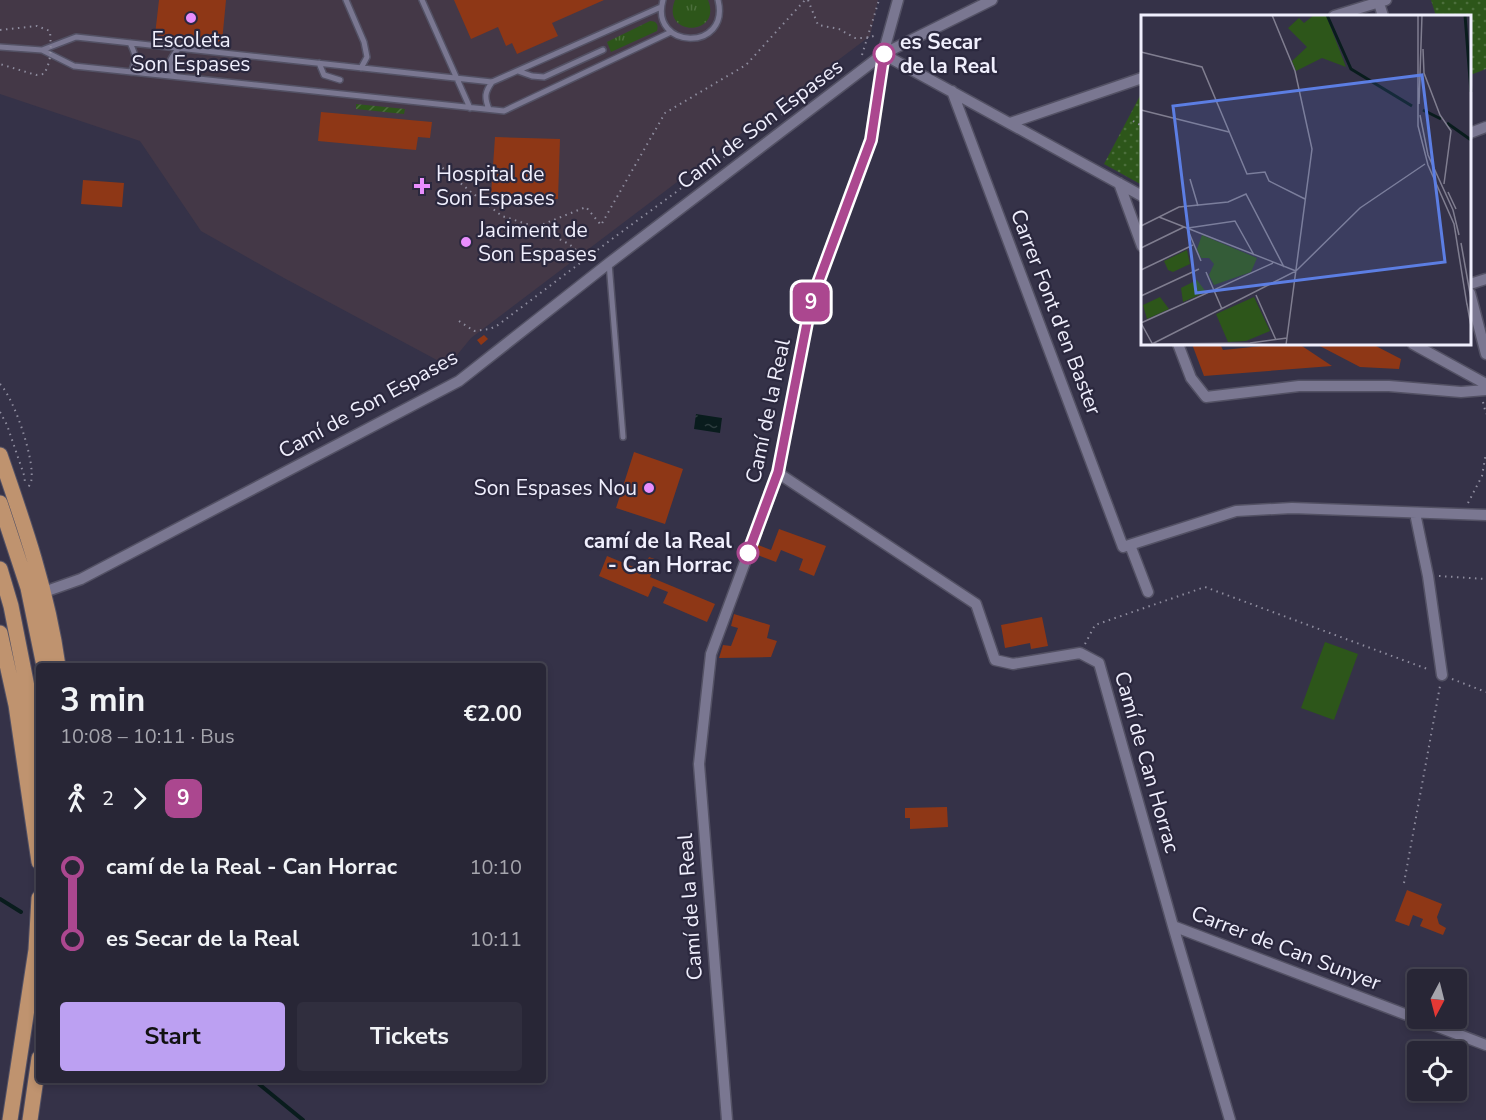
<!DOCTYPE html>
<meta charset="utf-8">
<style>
body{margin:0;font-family:"Nunito Sans",sans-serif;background:#302e3e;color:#f1f3f6;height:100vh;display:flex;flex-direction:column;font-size:22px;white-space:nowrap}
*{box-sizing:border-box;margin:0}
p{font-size:20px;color:#a5a5ad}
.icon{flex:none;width:33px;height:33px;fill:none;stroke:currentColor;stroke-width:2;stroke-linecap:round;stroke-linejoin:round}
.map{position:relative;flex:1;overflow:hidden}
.side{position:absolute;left:36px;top:663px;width:510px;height:420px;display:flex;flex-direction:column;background:#282636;border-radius:6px;box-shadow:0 3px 9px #0003,0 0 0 2px #444351}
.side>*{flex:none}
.badge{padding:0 12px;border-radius:9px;font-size:21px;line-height:39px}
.needle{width:39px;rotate:187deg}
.tools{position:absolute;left:1407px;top:969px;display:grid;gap:12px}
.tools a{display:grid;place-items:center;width:60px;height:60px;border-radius:6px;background:#282636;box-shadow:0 3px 9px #0003,0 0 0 2px #444351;font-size:30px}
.map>.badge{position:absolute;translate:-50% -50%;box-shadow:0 0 0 3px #fff}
.legs{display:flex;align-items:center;gap:9px;height:66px;padding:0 24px;font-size:20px}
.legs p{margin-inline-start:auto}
.headline{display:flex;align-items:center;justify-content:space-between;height:102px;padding:0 24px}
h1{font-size:33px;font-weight:700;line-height:45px}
.action{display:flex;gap:12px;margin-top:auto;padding:12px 24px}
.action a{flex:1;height:69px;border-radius:6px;background:#bca0f2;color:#111;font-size:24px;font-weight:700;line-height:69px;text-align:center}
.action a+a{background:#302e3e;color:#f1f3f6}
ul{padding:0 24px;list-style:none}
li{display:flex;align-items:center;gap:21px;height:72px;font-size:22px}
li i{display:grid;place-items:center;width:9px;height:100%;margin:0 8px;background:currentColor}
li i::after{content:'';width:15px;height:15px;margin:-8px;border:4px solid;border-radius:50%;background:#282636}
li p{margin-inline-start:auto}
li:first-child i{background:linear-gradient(#0000 50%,currentColor 0)}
li:last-child i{background:linear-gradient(currentColor 50%,#0000 0)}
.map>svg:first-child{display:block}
</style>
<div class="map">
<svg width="1486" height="1120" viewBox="0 0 1486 1120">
<defs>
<pattern id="grass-tufts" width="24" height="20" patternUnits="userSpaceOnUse" patternTransform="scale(1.5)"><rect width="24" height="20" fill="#2d561a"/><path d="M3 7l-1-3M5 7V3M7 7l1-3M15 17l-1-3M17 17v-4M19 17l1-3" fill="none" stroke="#4c6f3c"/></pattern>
<pattern id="park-dots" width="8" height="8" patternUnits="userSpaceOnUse" patternTransform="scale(1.5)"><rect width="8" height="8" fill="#2d561a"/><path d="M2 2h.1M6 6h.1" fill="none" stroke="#4c6f3c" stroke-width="1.8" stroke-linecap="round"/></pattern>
<pattern id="garden-furrows" width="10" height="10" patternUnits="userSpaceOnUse" patternTransform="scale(1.5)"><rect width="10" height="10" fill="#2d561a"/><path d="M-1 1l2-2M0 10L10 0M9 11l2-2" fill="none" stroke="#4c6f3c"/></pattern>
<pattern id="water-ripples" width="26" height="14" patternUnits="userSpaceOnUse" patternTransform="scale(1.5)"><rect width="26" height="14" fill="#091c1d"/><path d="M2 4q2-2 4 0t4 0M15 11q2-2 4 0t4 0" fill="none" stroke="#2d3d3f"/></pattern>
</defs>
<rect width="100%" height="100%" fill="#353248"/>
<path fill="#443847" d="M 0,0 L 878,0 L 870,36 L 471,338 L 448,366 L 284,278 L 201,231 L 140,141 L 0,94 Z"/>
<path fill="url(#grass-tufts)" d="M 675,0 L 708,0 C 723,37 660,37 675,0 Z
M 650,21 C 656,21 659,24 657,31 L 611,52 L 607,42 Z"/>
<path fill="url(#park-dots)" d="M 1431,0 L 1486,0 L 1486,69 L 1473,74 L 1470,72 L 1470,16 L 1436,16 Z
M 1142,92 L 1142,185 L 1104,164 Z"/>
<path fill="url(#garden-furrows)" d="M 356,104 L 405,109 L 404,114 L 356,109 Z"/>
<path fill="#2d561a" d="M 1325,642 L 1358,654 L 1334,720 L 1301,708 Z"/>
<path fill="url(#water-ripples)" d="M 696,414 L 722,418 L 720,433 L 694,429 Z"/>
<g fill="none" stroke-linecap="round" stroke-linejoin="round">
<path stroke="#091c1d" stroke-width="4" d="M 0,899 L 21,912
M 254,1080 L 303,1120"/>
</g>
<path fill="#8e3716" d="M 159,0 L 226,0 L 222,42 L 155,35 Z
M 454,0 L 604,0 L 552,23 L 558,36 L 517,54 L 512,43 L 506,46 L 498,27 L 471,39 Z
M 321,112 L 432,122 L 430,138 L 418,137 L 416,150 L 318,141 Z
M 495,137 L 560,139 L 558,199 L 491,195 Z
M 83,180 L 124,183 L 122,207 L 81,204 Z
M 484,335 L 488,339 L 481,345 L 477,340 Z
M 1192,344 L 1220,344 L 1223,350 L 1283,344 L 1299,344 L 1332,366 L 1204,376 Z
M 1316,344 L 1372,344 L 1401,359 L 1399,369 L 1360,367 Z
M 634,452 L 683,469 L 665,524 L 616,508 Z
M 779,529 L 826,546 L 814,576 L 799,570 L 803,559 L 781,550 L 776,562 L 755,554 L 758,545 L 771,550 Z
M 607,556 L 643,571 L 649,557 L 657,560 L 650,577 L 715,604 L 707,622 L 663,603 L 668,592 L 653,586 L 648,597 L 599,576 Z
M 734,614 L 770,625 L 767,638 L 777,641 L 771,657 L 719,658 L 723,645 L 731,646 L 738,628 L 731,626 Z
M 1042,617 L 1048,646 L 1031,649 L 1030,643 L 1005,648 L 1001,625 Z
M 947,807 L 948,827 L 910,829 L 910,818 L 905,818 L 905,808 Z
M 1407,890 L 1442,904 L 1437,917 L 1439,924 L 1446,928 L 1443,935 L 1420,926 L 1423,919 L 1413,915 L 1409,926 L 1395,921 Z"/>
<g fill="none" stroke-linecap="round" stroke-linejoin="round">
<defs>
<path id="lane" d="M 346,0 L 364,42 L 367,57 L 361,68
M 422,0 L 470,108
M 663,0 C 649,50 731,52 718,0
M 130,43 C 136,55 137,59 131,72
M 0,47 L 42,50 L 74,66 L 504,111 L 671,32
M 42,50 L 76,37 L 492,82 L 661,7
M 319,63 L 324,75 L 340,80
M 518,71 L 532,76 L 544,77 L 603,50
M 175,76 C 167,62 169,60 179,48
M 489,109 C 484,97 485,92 492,82
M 609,263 L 623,437"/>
<path id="street" d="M 1378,0 L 1383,16
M 1334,16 L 1386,0
M 883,54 L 1142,196
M 952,91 L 1123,547 L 1236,511 L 1292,508 L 1486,515
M 1010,123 L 1142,78
M 1470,133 L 1486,127
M 1119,183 L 1142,246
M 1470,284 L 1486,279
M 1470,293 L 1486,354
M 1178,344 L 1191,378 L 1206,397 L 1299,386 L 1389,386 L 1461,392 L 1486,390
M 1413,344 L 1486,384
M 778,473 L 976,604 L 995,660 L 1013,664 L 1080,653 L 1099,663 L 1173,926 L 1230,1120
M 1415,513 L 1428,576 L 1442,675
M 1130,545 L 1148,592
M 44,592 L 81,579 L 459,381 L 609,263 L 883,54 L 992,0
M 1173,926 L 1486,1045
M 727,1120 L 699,764 L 711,654 L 778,473 L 811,302 L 871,140 L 883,54 L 898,0"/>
<path id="primary" d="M 0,455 C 24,524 48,593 58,666
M 0,503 L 28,588 L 44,666
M 0,569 L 11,606 L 31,707 L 39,779
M 0,633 L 16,705 L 39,862
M 10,1120 L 36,950 L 39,898
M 30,1120 L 39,1058"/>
</defs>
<use href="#lane" stroke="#535164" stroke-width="8"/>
<use href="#street" stroke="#535164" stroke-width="13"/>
<use href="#primary" stroke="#535164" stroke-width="17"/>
<path stroke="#8e8c9e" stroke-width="2" stroke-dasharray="1.5 4.5" stroke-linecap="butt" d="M 808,0 L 818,25 L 839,29 L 855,38 L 867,38 L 877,35
M 862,55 L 879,0
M 1133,121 L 1142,126
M 438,164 L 471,192 L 502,216 L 536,227
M 595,261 L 591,255 L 582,255 L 569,244 L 536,227 L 586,207 L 601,225 L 665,113 L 746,65 L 805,0
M 459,321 L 474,331 L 490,329 L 498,325 L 612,239 L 795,105
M 0,384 C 14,398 36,462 31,482 C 31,483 27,489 27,490
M 1483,402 L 1486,414
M 0,412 L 7,425 L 24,475 L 25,482
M 1468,503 L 1482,476 L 1486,453
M 1439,576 L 1486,579
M 1085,644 L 1095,625 L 1205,587 L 1430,670
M 1452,679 L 1486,692
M 1404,883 L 1440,686"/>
<use href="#lane" stroke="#7a7791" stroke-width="5"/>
<use href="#street" stroke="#7a7791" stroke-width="10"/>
<use href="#primary" stroke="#bf936f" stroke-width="15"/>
<path stroke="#8e8c9e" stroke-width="2" stroke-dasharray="1.5 4.5" stroke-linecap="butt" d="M 0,30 L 37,26 L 50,31 C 51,47 52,60 44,74 L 36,75 L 0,64"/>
</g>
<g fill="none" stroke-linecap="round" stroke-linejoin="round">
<defs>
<path id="line-1" d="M 748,553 L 778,472 L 811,302 L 871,140 L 884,54"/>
</defs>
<use href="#line-1" stroke="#fff" stroke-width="14"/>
<use href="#line-1" stroke="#ab478f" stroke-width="9"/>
</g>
<g fill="#e98efe" stroke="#2b283e" stroke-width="2">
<circle cx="191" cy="18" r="6"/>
<path d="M419 177h6v6h6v6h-6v6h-6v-6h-6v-6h6z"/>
<circle cx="466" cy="242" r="6"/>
<circle cx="649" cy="488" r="6"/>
</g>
<g fill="#fff" stroke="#ab478f" stroke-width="3">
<circle cx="884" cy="54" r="10"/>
<circle cx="748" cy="553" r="10"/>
</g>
<g text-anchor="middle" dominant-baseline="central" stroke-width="4.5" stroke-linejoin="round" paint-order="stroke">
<g font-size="21" fill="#f0effd" stroke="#2b283e" text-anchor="start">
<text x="191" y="40" text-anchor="middle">Escoleta<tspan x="191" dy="24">Son Espases</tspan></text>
<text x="436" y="174">Hospital de<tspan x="436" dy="24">Son Espases</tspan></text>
<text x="478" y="230">Jaciment de<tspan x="478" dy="24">Son Espases</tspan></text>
<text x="637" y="488" text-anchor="end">Son Espases Nou</text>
</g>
<g font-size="21" font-weight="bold" fill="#f0effd" stroke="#2b283e" text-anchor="start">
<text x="900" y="42">es Secar<tspan x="900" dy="24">de la Real</tspan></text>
<text x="732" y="541" text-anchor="end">camí de la Real<tspan x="732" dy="24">- Can Horrac</tspan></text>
</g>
<g font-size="21" fill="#f0effd" stroke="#2b283e">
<text transform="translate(760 124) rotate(-37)">Camí de Son Espases</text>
<text transform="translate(1056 312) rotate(69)">Carrer Font d'en Baster</text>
<text transform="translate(368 404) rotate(-29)">Camí de Son Espases</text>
<text transform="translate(768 411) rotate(-78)">Camí de la Real</text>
<text transform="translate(1147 762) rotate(74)">Camí de Can Horrac</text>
<text transform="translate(690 907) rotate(-94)">Camí de la Real</text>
<text transform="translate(1286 948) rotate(21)">Carrer de Can Sunyer</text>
</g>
</g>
<g transform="translate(1141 15)">
<rect width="330" height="330" fill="#353248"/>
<path d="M 61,220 L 116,243 L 110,257 L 73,270 L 68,260 L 73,249 L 68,243 L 60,243 L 56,234 ZM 46,235 L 49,249 L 32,257 L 27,255 L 23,246 ZM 56,265 L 65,277 L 42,287 L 40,273 ZM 19,282 L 28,294 L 6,304 L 2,290 Z" fill="#2d561a"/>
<path d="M 173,0 L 185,0 L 205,52 L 181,43 L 155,56 L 151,46 L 166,32 L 147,13 L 158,3 L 163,8 ZM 113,282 L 129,316 L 105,326 L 87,327 L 75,299 Z" fill="#2d561a"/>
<path fill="none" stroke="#091c1d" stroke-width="3" d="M 186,0 L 210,54 L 271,91M 324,0 L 330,77M 282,95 L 300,104M 306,108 L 330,125"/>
<path fill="none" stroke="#807e90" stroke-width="1.5" d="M 131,0 L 154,56 L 171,134 L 145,330M 277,0 L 277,111 L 287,150 L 313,209 L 326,290M 282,34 L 283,58 L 299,100 L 310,116 L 303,169M 0,37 L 61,52 L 106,159 L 124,157 L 128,166 L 164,184M 278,89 L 281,0M 0,95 L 88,117M 279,100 L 287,140 L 312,195 L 318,220M 49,164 L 57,191M 307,177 L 315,194M 18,202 L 155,256M 0,211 L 38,192 L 87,187 L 105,179 L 143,252M 46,213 L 60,246M 47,213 L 94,206 L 113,240M 320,228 L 330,284M 0,233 L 43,212M 0,255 L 52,230M 65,257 L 81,294M 115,280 L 135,325M 0,281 L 58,254M 326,289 L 330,311M 0,308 L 132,248M 0,308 L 12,330M 11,329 L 155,256 L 219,193 L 284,149M 12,329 L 109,328 L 146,323"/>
<path fill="#5c7ee3" fill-opacity="0.15" stroke="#5c7ee3" stroke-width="3" d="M 281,60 L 304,247 L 55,278 L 32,91 Z"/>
<rect width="330" height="330" fill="none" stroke="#f0effd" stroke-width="3"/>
</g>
</svg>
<div class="tools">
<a><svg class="needle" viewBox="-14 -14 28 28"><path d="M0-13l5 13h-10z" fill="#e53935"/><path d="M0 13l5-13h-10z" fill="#a5a5ad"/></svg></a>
<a><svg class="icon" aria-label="locate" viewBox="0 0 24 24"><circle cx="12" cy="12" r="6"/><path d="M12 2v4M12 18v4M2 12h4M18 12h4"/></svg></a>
</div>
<b class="badge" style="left:811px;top:302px;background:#ab478f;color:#fff">9</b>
<section class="side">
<div class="headline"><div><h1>3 min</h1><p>10:08 – 10:11 · Bus</p></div><b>€2.00</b></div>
<div class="legs"><svg class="icon" aria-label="walk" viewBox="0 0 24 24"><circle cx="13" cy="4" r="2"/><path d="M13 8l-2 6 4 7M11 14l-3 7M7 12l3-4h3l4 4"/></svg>2<svg class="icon" aria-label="forward" viewBox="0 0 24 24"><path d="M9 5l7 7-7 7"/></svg><b class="badge" style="background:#ab478f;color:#fff">9</b></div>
<ul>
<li><i style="color:#ab478f"></i><b>camí de la Real - Can Horrac</b><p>10:10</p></li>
<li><i style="color:#ab478f"></i><b>es Secar de la Real</b><p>10:11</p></li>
</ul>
<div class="action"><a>Start</a><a>Tickets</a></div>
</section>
</div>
